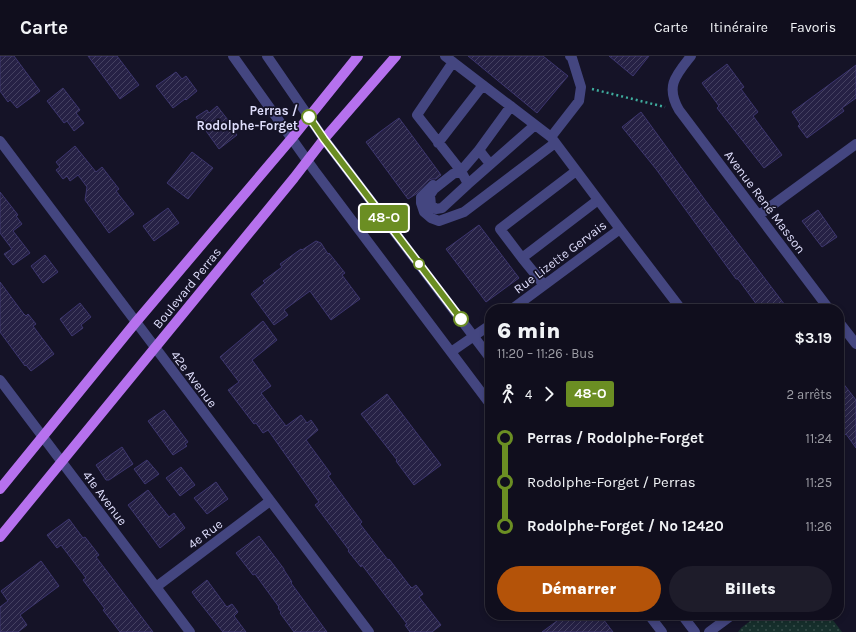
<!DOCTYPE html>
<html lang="fr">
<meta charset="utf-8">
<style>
body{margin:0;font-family:Karla,sans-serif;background:#1e1c2a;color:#f1f3f6;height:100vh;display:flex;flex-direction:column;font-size:15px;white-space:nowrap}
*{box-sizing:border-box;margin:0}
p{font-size:13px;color:#9c9ca4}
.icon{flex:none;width:22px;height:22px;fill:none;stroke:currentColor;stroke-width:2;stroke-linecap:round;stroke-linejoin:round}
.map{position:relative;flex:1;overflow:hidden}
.panel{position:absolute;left:485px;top:248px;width:359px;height:316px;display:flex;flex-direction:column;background:#100e1d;border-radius:16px;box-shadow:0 2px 6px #0003,0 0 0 1px #302e3b}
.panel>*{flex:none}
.badge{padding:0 8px;border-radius:3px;font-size:14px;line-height:26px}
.map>.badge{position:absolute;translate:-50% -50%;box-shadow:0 0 0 2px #fff}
.legs{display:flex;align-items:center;gap:6px;height:44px;padding:0 12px;font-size:13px}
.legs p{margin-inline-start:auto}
.overview{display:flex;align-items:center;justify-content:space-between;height:68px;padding:0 12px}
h1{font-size:22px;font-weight:800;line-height:30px}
.action{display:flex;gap:8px;margin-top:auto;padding:8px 12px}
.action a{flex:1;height:46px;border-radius:24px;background:#b45309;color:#fff;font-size:16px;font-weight:800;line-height:46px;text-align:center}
.action a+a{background:#1e1c2a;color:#f1f3f6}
ul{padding:0 12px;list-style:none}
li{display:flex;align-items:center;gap:14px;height:44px;font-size:15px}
li i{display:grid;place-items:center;width:6px;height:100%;margin:0 5px;background:currentColor}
li i::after{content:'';width:10px;height:10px;margin:-5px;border:3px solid;border-radius:50%;background:#100e1d}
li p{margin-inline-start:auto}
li:first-child i{background:linear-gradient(#0000 50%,currentColor 0)}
li:last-child i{background:linear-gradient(currentColor 50%,#0000 0)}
header{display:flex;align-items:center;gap:24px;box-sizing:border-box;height:56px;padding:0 20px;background:#100e1d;border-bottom:1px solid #302e3b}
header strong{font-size:19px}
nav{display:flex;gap:22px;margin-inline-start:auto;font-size:14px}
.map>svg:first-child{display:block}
</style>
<header>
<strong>Carte</strong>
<nav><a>Carte</a><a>Itinéraire</a><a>Favoris</a></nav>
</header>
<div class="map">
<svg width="856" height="576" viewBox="0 0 856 576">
<defs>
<pattern id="park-dots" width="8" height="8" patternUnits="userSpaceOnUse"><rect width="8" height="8" fill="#17302d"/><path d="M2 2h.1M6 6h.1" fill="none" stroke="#384e4c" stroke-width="1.8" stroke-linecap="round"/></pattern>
<pattern id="building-hatch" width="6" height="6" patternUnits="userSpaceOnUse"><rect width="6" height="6" fill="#262145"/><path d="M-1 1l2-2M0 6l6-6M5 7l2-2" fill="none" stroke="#454161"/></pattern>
</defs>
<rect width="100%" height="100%" fill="#151327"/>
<path fill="url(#park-dots)" d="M 758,559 L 829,559 L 842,576 L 738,576 L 741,572 Z"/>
<path fill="url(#building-hatch)" stroke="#3d366f" d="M 0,0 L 14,0 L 40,35 L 17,52 L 10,44 L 8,46 L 0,35 Z
M 88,0 L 117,0 L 139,29 L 120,43 Z
M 468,0 L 543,0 L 568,20 L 537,57 Z
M 609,0 L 649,0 L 633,20 Z
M 727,8 L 744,31 L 741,33 L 758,56 L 753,60 L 782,99 L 764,112 L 717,52 L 719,50 L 702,27 Z
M 856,9 L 856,42 L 842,52 L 844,55 L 807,82 L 798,70 L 800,68 L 792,56 Z
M 176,16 L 182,23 L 186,20 L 197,35 L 186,44 L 185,43 L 173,52 L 156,30 Z
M 63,32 L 80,54 L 76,57 L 84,67 L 74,75 L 67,65 L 64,67 L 47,45 Z
M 217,50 L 235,73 L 233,74 L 237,79 L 219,93 L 196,61 L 207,54 L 209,57 Z
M 641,56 L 705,144 L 788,253 L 760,253 L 738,223 L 736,223 L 656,113 L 622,71 Z
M 399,62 L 441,119 L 436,123 L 432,123 L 429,124 L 416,138 L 408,143 L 366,86 Z
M 75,90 L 96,116 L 102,111 L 119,133 L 116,135 L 134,158 L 109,177 L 85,144 L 87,131 L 78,119 L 70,125 L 67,120 L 63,123 L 56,114 L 60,111 L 56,106 Z
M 192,96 L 213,112 L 188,143 L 167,127 Z
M 0,136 L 18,159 L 16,160 L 22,168 L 13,175 L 30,197 L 13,209 L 4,198 L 12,193 L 0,177 Z
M 168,152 L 179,167 L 154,185 L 143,170 Z
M 818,154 L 837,181 L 822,191 L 802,165 Z
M 479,169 L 519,222 L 486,246 L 446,193 Z
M 316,185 L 321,187 L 328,198 L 329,197 L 345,217 L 342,219 L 360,243 L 331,264 L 310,235 L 284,254 L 288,259 L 274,269 L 251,238 L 265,227 L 263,225 L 282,211 L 280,208 L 301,193 L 302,194 Z
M 45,199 L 58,216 L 43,227 L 31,210 Z
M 0,226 L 23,257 L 26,260 L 28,258 L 36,268 L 33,270 L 54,298 L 31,315 L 26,309 L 25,310 L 0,276 Z
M 80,247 L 91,261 L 81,269 L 83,272 L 72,280 L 60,263 Z
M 263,265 L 277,284 L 252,304 L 271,330 L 261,337 L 286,370 L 301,359 L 307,367 L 311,364 L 318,374 L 306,384 L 331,418 L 328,420 L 362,466 L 360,468 L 388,504 L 389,503 L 409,529 L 412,532 L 416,529 L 423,538 L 419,541 L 441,569 L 432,576 L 410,576 L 405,569 L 407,568 L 362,509 L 361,511 L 348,495 L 349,494 L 315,449 L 319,446 L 268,374 L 263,377 L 256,367 L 254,368 L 228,334 L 239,326 L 220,301 Z
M 839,322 L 856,344 L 856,392 L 846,378 L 839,384 L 839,367 L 844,363 L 839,356 Z
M 387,338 L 441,409 L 414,429 L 396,405 L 397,404 L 361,358 Z
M 164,354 L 188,386 L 185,388 L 187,390 L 173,399 L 148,365 Z
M 122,391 L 133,408 L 109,424 L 106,424 L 96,409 Z
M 147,404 L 159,418 L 145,428 L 134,413 Z
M 181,411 L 195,429 L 180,440 L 166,422 Z
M 216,426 L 228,443 L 207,458 L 194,442 Z
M 148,434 L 169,461 L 174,457 L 185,472 L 160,492 L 128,449 Z
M 69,463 L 83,482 L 85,481 L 99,499 L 96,501 L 153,576 L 120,576 L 103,554 L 105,553 L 83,524 L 86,522 L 61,489 L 57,492 L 47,479 Z
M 259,480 L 284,513 L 284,514 L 292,526 L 291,527 L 327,576 L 294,576 L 280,557 L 281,556 L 278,552 L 279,551 L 255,518 L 253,519 L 236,497 Z
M 41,505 L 59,530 L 20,559 L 27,569 L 18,576 L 0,576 L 0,551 L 8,545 L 1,535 Z
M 207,524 L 226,550 L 227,551 L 232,548 L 238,556 L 234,560 L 246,576 L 223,576 L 196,542 L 192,536 Z
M 565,559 L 600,559 L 613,576 L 542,576 Z"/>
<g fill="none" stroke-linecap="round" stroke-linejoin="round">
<path stroke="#3fad9e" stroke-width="2.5" stroke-dasharray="2 3" stroke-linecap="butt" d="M 592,33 L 665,51"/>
<path stroke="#444680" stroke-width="10" d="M 233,0 L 314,114 L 490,348
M 267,0 L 324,83 L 490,302
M 445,0 L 551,81 L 620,173
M 691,0 C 676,19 665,30 679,54 L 829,253
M 453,6 L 417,59 L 461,115 L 468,128 L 442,152 L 436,153 L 431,149 L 430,139 L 434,133 L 453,118 L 461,115 L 479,94
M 551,81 L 579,45 L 581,31 L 572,2 L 570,0
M 0,85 L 369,576
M 438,87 L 483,29
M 490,108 L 479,94 L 511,50
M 576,115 L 500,173 L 522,202 L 598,144
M 468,128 L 535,69
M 433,129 L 421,141 L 421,147 L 424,156 L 431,162 L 439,165 L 464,156 L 555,87
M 759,159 L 856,88
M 522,202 L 544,229
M 512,253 L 620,173 L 681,253
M 839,266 L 856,288
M 451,296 L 490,269
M 0,324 L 190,576
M 839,471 L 839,473
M 156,531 L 270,445
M 649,559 L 662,576
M 682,559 L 695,576
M 709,576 L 732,559"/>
<path stroke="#b671ee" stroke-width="10" d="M 0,433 L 136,266 L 292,82 L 358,0
M 0,481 L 294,122 L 324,83 L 396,0"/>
</g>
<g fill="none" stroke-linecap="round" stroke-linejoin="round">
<defs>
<path id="line-1" d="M 309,61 L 324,83 L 461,263"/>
</defs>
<use href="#line-1" stroke="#fff" stroke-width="9"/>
<use href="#line-1" stroke="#6b8e23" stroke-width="6"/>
</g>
<g fill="#fff" stroke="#6b8e23" stroke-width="2">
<circle cx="309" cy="61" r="7"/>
<circle cx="419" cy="208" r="5"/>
<circle cx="461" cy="263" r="7"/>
</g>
<g text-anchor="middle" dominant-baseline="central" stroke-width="3.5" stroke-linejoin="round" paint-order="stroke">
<g font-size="13" font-weight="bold" fill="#deddfb" stroke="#151327" text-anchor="end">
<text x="298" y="54">Perras /<tspan x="298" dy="15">Rodolphe-Forget</tspan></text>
</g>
<g font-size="13" fill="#deddfb" stroke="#151327">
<text transform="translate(765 146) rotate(53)">Avenue René Masson</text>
<text transform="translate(560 201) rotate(-37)">Rue Lizette Gervais</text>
<text transform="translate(187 232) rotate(-51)">Boulevard Perras</text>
<text transform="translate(194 323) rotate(53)">42e Avenue</text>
<text transform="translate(105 442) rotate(53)">41e Avenue</text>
<text transform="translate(205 478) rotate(-37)">4e Rue</text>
</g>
</g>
</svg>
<b class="badge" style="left:384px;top:162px;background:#6b8e23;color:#fff">48-O</b>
<section class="panel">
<div class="overview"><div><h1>6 min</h1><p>11:20 – 11:26 · Bus</p></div><b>$3.19</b></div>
<div class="legs"><svg class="icon" aria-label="walk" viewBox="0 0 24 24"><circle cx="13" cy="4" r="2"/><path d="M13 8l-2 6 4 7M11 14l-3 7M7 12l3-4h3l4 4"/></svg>4<svg class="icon" aria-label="forward" viewBox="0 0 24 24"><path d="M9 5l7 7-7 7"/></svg><b class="badge" style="background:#6b8e23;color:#fff">48-O</b><p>2 arrêts</p></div>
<ul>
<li><i style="color:#6b8e23"></i><b>Perras / Rodolphe-Forget</b><p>11:24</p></li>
<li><i style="color:#6b8e23"></i><span>Rodolphe-Forget / Perras</span><p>11:25</p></li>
<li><i style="color:#6b8e23"></i><b>Rodolphe-Forget / No 12420</b><p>11:26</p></li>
</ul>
<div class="action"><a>Démarrer</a><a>Billets</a></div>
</section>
</div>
